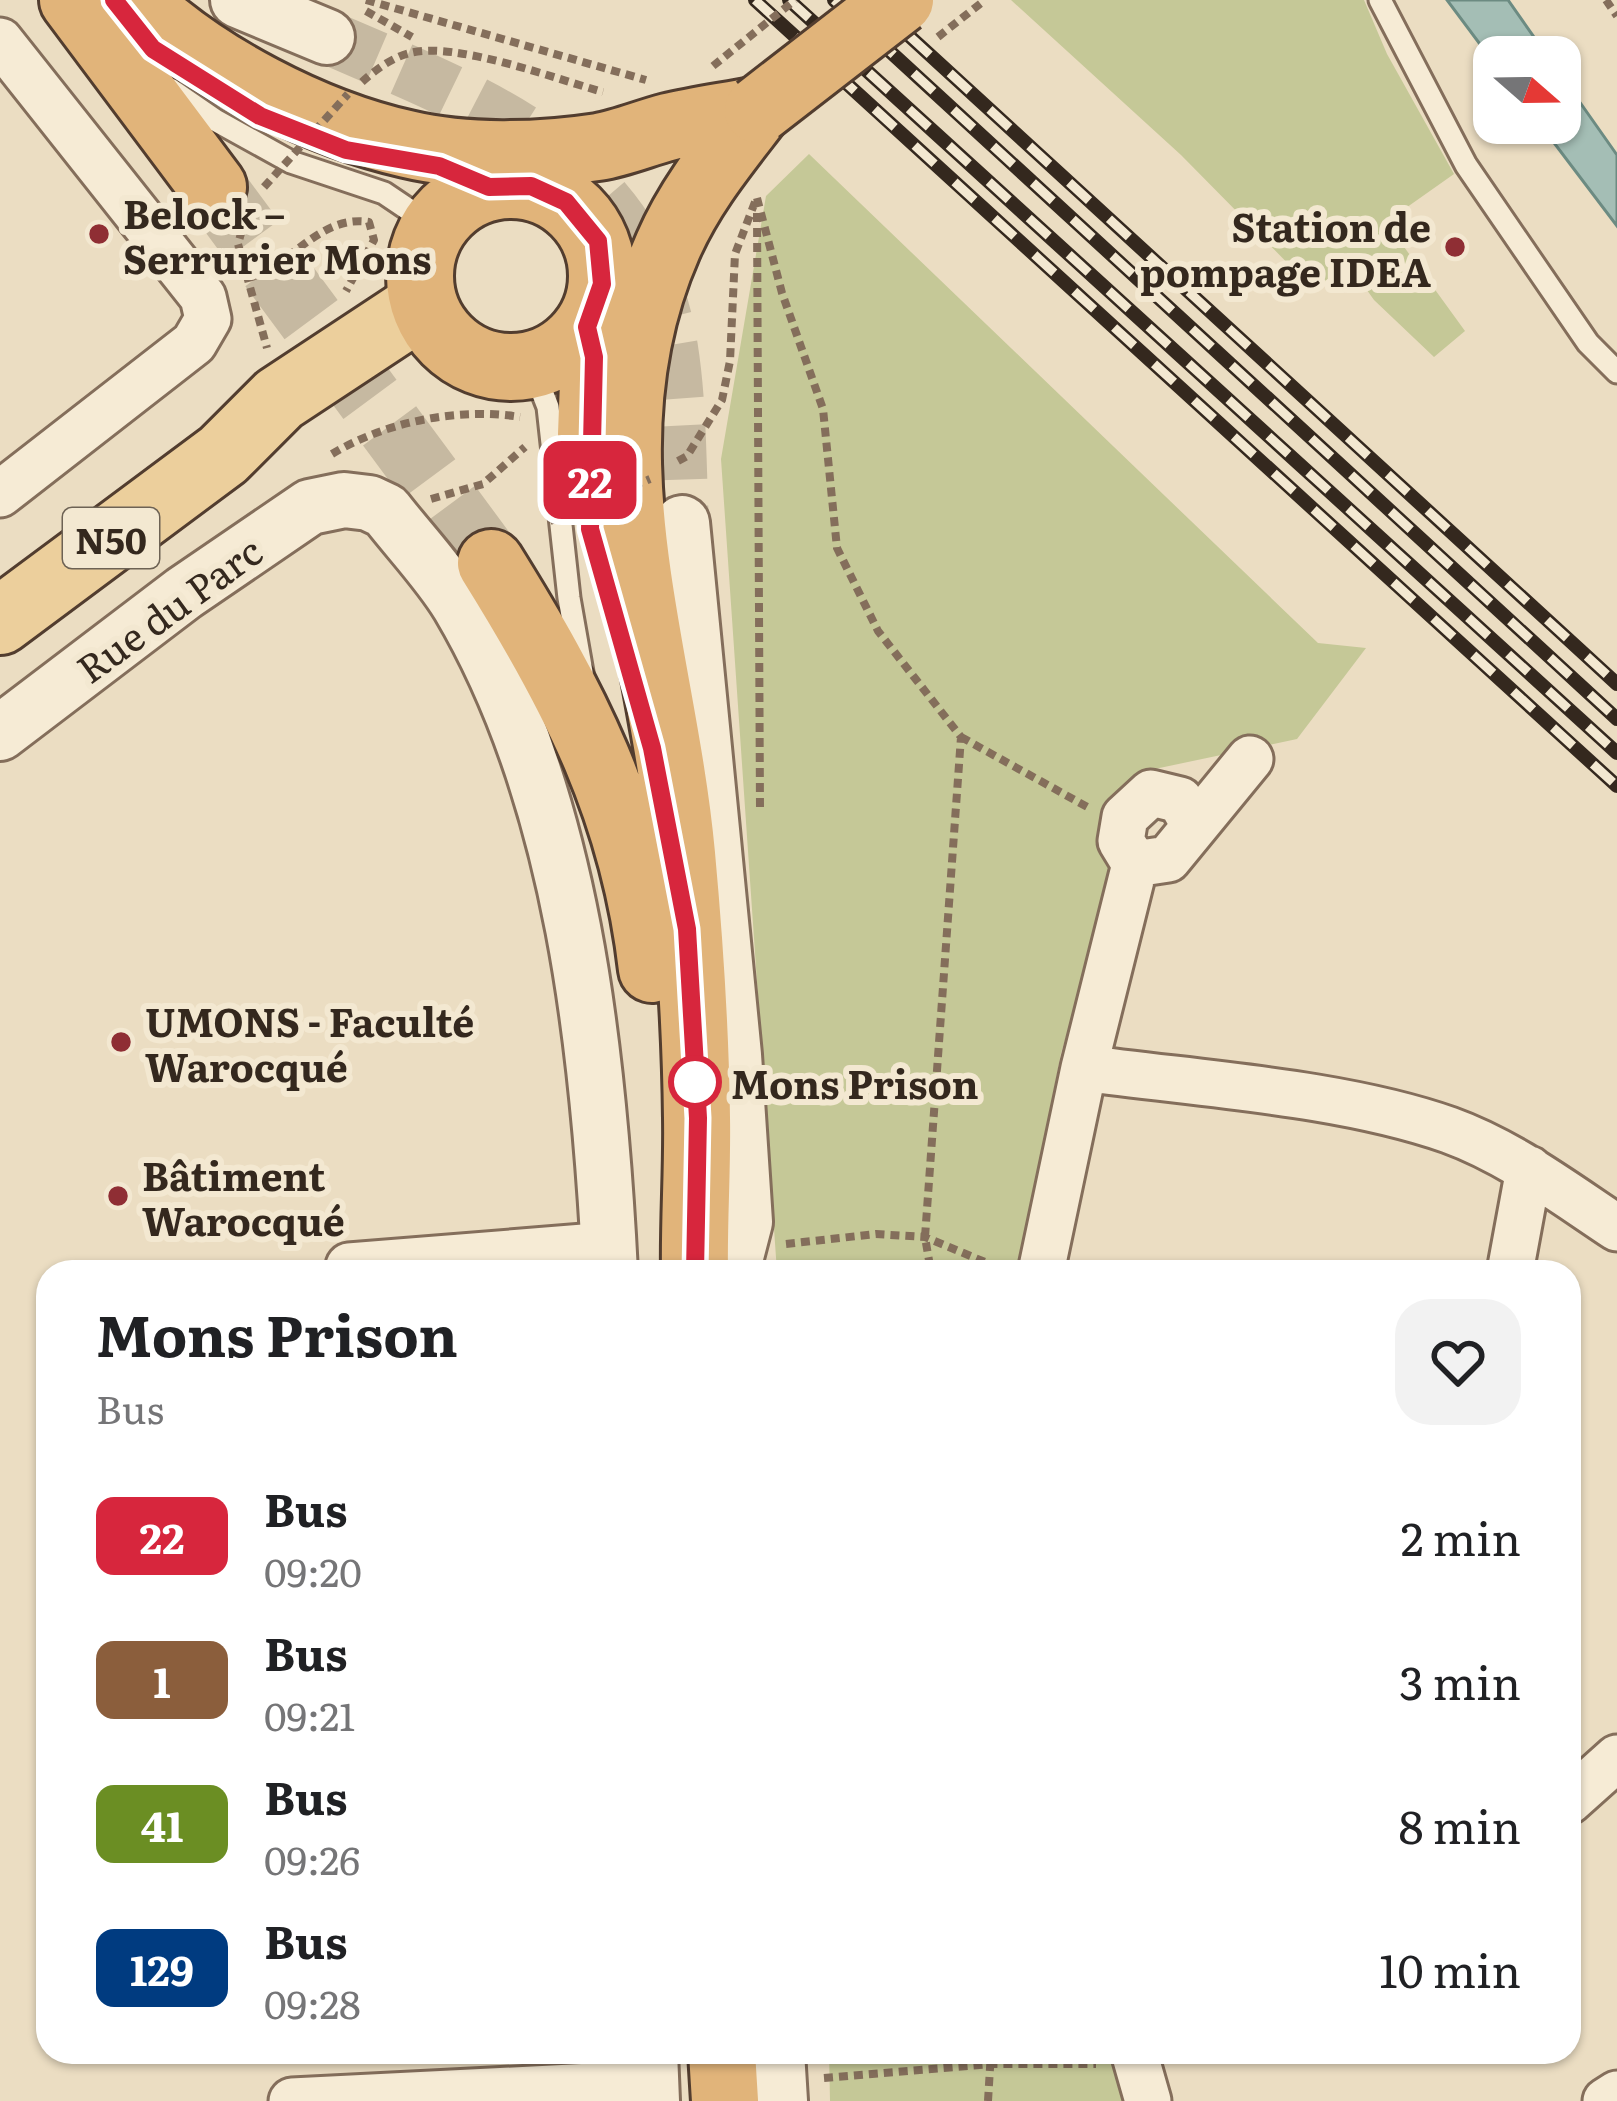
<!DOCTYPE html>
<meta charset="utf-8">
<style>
body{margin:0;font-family:Literata,serif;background:#f2f2f2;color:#202124;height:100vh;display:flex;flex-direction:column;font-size:45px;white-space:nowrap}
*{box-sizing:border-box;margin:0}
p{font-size:39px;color:#757577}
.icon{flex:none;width:66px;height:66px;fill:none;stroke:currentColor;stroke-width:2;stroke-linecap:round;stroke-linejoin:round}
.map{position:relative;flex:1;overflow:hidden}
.sheet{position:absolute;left:36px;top:1260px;width:1545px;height:804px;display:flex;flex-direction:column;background:#fff;border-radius:36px;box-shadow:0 3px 9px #0004}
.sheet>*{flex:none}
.badge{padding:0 24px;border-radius:18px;font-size:42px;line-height:78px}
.needle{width:78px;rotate:110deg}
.fabs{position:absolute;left:1473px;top:36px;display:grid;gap:24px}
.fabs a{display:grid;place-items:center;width:108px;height:108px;border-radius:24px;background:#fff;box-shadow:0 3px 9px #0004;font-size:60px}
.map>.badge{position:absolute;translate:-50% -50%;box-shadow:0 0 0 6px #fff}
.round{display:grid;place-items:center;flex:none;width:126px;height:126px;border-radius:36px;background:#f2f2f2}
.head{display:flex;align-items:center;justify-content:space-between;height:204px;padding:0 60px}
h1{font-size:57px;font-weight:700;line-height:90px}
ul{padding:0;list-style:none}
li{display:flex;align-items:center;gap:36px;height:144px;padding:0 60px}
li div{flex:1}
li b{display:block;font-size:45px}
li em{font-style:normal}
li .badge{min-width:132px;font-weight:700;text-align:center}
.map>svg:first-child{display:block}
</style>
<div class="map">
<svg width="1617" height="2101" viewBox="0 0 1617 2101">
<rect width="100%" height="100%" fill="#ebddc2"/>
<path fill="#c5c897" d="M 1011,0 L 1364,0 L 1387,54 L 1454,174 L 1386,222 L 1465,331 L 1434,357 L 1374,300 L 1347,262 L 1315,291 L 1181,155 Z
M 809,154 L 1318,643 L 1366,648 L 1297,739 L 1150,770 L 1111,801 L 1116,875 L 1061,1053 L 1019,1272 L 777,1272 L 721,459 L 766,196 Z
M 829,2052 L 1122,2052 L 1132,2101 L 830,2101 Z"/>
<path fill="#a4beb5" stroke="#6c8b82" stroke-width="3" d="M 1447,0 L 1508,0 L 1548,57 L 1494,57 L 1494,63 Z
M 1560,74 L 1617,155 L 1617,226 L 1539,123 L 1560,123 Z"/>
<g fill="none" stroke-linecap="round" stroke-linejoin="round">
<path stroke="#c6b9a1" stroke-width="54" stroke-dasharray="54 27" stroke-linecap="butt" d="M 327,37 C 483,105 640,158 671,348 C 680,405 679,465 682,523"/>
<path stroke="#c6b9a1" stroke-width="66" stroke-dasharray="66 33" stroke-linecap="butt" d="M 213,187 L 491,563"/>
<defs>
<path id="service" d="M 1380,0 L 1466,165 L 1588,343 L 1617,372
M 170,89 L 215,120 L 291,162 L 384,193 L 433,226
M 532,366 L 548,407 L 569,598 L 582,672"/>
<path id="minor" d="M 0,41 L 203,297 L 208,319 L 194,343 L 0,494
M 1135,864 L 1121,841 L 1125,817 L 1151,793 L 1180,800 L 1194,825
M 1084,1068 C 1199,1084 1341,1092 1449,1130 C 1510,1152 1564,1193 1617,1228
M 349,1266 L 609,1245
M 1041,1272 L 1084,1068 L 1135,864 L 1168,859 L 1250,759
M 1510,1272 L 1529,1169
M 1569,1801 L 1617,1758
M 1134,2052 L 1148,2101
M 292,2101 L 651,2083
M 1606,2101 L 1617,2094"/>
<path id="tertiary" d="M 238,0 L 327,37
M 682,523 L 734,1055 L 745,1222 L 732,1272
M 0,733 L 184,593 L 310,507 L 344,500 L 369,503 L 386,511 C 410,542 439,572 459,605 C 573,797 599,1053 610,1272
M 650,2052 L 652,2101
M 777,2052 L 780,2101"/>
<path id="primary" d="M 0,621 L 223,455 L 279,399 L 423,304"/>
<path id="trunk" d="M 73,0 L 213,187
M 135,0 C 204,66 313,123 407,144 C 465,158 539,156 598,147 C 622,143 645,133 668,127 C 698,120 728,116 758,110
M420 276a91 91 0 1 1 182 0a91 91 0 1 1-182 0Z
M 587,327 L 594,357 L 591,434
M 491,563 C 574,696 634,811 652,969
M 695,1272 C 694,1221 698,1169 697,1118 C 696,1030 690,941 682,854 C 663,649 579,448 668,246 C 690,195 725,153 758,110
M 722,2052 L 725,2101"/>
</defs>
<use href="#service" stroke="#846e5b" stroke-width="27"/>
<use href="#minor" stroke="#846e5b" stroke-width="51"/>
<use href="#tertiary" stroke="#846e5b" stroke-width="60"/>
<use href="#primary" stroke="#523d2f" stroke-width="72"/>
<use href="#trunk" stroke="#523d2f" stroke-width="72"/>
<path stroke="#846e5b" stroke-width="8" stroke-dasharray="9 6" stroke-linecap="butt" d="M 366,0 L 646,80
M 1606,0 L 1617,16
M 366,11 L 412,37
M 362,82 C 375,70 393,57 410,53 C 455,41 556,79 603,92
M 757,198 L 782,293 L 823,409 L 837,548 L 878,631 L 961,737 L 925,1237 L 931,1272
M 757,213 L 760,810
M 242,230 L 238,244 L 267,348
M 248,278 C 290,267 320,214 369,222 L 374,240 L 346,291
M 332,454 C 385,422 459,407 520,417
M 678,461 L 687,456 L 722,400 L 730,361 L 735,254 L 755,202
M 431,499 L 483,484 L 525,447
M 961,737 L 1091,809
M 786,1244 L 876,1234 L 925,1237 L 1004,1270
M 824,2078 L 991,2064 L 1096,2064
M 988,2101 L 991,2052"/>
<use href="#service" stroke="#f6ebd5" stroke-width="21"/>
<use href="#minor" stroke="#f6ebd5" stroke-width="45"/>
<use href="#tertiary" stroke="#f6ebd5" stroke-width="54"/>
<use href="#primary" stroke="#eccf9c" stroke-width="66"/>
<use href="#trunk" stroke="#e1b47a" stroke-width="66"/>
<defs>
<path id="rail" d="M 755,0 L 1617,786
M 789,0 L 1617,753
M 834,0 L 1617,719
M 870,0 L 1617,684"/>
</defs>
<use href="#rail" stroke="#34281e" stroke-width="14"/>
<use href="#rail" stroke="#f3e8d1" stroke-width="9" stroke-dasharray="27" stroke-linecap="butt"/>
<defs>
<path id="trunk-bridge" d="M 758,110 L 900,0"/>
</defs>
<use href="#trunk-bridge" stroke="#523d2f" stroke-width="72" stroke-linecap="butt"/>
<path stroke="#846e5b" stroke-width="8" stroke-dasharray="9 6" stroke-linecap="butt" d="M 938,37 L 985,0
M 713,66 L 795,0
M 264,187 L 348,94
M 550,521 L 650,479"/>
<use href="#trunk-bridge" stroke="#e1b47a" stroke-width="66"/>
</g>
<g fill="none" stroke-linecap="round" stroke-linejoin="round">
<defs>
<path id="line" d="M 114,0 L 153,49 L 260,116 L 346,150 L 439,166 L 489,187 L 531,186 L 566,202 L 598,241 L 602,284 L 587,327 L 594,357 L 590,529 L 652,748 L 687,929 L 698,1118 L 695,1272"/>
</defs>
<use href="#line" stroke="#fff" stroke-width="27"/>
<use href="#line" stroke="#d7263d" stroke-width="18"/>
</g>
<g fill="#8f2e34" stroke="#f3e8d1" stroke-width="4.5">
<circle cx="99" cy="234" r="12"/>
<circle cx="1455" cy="247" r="12"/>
<circle cx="121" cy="1042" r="12"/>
<circle cx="118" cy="1196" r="12"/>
</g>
<circle fill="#fff" stroke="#d7263d" stroke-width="6" cx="695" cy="1082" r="24"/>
<g text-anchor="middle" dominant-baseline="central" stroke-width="12" stroke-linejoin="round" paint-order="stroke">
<rect fill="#f3e8d1" stroke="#6d6254" stroke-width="3" x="63" y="508" width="96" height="60" rx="9"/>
<g font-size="36" font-weight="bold" fill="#34281e">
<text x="111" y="538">N50</text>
</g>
<g font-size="39" font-weight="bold" fill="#34281e" stroke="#f3e8d1" text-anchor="start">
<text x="123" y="212">Belock –<tspan x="123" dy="45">Serrurier Mons</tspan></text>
<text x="1431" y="225" text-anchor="end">Station de<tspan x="1431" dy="45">pompage IDEA</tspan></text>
<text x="145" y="1020">UMONS - Faculté<tspan x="145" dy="45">Warocqué</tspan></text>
<text x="142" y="1174">Bâtiment<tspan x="142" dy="45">Warocqué</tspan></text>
</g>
<g font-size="39" fill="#34281e" stroke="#f3e8d1">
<text transform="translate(168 608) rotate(-36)">Rue du Parc</text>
</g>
<g font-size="39" font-weight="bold" fill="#34281e" stroke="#f3e8d1" text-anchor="start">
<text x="731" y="1082">Mons Prison</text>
</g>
</g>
</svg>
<div class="fabs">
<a><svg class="needle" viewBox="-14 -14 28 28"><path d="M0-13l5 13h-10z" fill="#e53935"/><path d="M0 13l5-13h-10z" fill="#757577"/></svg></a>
</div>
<b class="badge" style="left:590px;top:480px;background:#d7263d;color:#fff">22</b>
<section class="sheet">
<div class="head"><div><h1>Mons Prison</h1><p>Bus</p></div><a class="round"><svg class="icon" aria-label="heart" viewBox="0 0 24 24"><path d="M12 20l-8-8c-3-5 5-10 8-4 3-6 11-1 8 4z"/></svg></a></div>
<ul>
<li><span class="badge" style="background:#d7263d;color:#fff">22</span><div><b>Bus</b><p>09:20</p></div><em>2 min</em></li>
<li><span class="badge" style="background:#8b5e3c;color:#fff">1</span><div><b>Bus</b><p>09:21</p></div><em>3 min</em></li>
<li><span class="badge" style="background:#6b8e23;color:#fff">41</span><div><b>Bus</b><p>09:26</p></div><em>8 min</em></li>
<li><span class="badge" style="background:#003b80;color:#fff">129</span><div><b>Bus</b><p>09:28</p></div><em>10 min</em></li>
</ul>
</section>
</div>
